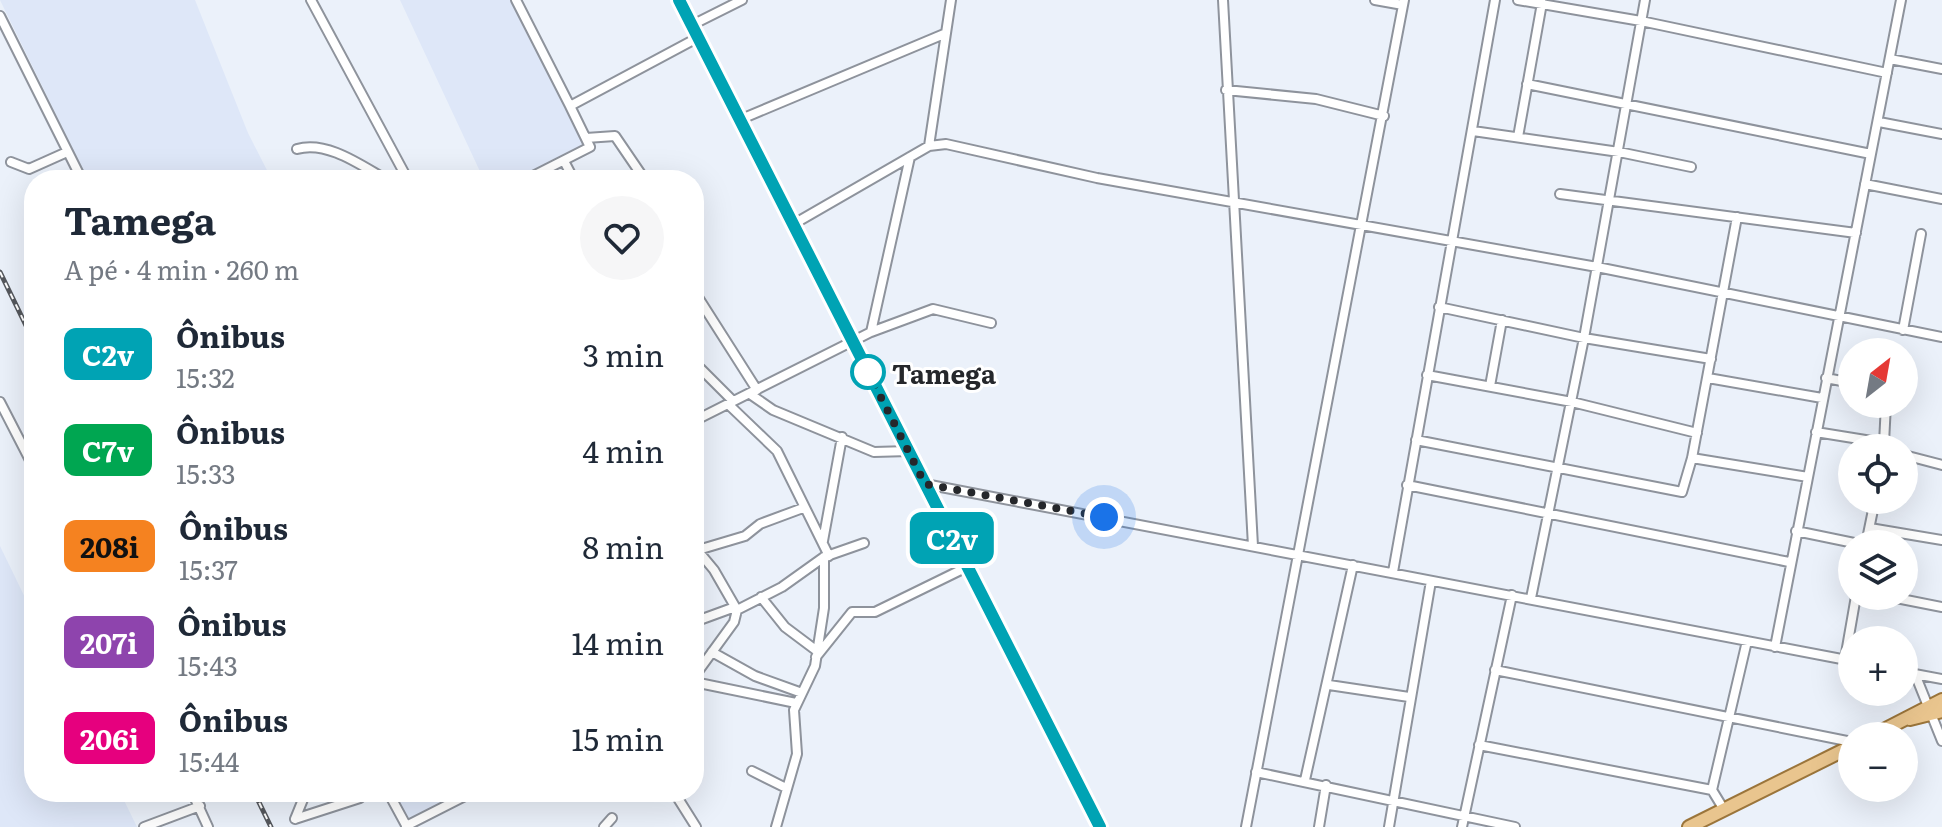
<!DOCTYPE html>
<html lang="pt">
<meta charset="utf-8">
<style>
body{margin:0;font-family:Literata,serif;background:#f6f6f7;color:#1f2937;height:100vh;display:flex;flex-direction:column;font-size:30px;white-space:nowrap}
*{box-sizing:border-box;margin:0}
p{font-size:26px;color:#747a83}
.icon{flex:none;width:44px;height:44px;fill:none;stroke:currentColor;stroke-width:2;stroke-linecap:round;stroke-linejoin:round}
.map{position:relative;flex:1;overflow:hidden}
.details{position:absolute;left:24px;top:170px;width:680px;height:632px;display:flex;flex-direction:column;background:#fff;border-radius:32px;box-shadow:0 8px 32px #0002}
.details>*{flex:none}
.badge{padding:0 16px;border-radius:12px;font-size:28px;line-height:52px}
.needle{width:52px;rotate:31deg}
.controls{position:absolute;left:1838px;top:338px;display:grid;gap:16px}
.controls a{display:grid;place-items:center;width:80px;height:80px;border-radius:50%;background:#fff;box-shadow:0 8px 32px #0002;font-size:40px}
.you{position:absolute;width:40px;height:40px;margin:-20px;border:6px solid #fff;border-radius:50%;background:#1a73e8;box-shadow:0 0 0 12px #1a73e833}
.map>.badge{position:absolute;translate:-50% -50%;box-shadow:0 0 0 4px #fff}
.round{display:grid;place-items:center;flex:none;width:84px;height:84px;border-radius:42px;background:#f6f6f7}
.head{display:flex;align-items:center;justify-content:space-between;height:136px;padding:0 40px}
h1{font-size:38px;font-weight:700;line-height:60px}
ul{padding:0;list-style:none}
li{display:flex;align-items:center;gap:24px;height:96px;padding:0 40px}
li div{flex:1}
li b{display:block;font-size:30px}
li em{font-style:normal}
li .badge{min-width:88px;font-weight:700;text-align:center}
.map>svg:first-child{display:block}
</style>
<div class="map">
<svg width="1942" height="827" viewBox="0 0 1942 827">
<rect width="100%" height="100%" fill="#ebf1fa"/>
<path fill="#dee7f8" d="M 0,0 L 195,0 L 248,133 L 272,180 L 88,180 Z
M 400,0 L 512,0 L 591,150 L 535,180 L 484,180 Z
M 0,546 L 34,616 L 34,792 L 120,792 L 137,827 L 0,827 Z
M 391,792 L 475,792 L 408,825 Z"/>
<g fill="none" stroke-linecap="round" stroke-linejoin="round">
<defs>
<path id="minor" d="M 311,0 L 408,180
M 516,0 L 570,106 L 699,37
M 1223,0 L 1253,546
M 1375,0 L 1403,5
M 1518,0 L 1641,21 L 1887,73
M 0,16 L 82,180
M 692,25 L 742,0
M 1890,59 L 1942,69
M 1527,84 L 1871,154
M 1226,90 L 1316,99 L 1384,116
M 739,120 L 944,34
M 1879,122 L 1942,134
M 1473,131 L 1619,152 L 1691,167
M 1518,137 L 1542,3
M 586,138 L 615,136 L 645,180
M 929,146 L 951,0
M 297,149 C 327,140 362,166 387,180
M 564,161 L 574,180
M 11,162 L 29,169 L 67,152
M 525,180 L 590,147 L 570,106
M 1865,184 L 1942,199
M 1560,194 L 1856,233
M 792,225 L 929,146 L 946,144 L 1097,178 L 1597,267 L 1942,337
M 694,291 L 757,390
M 1439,307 L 1584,338 L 1711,359
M 1903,330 L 1921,234
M 871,332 L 933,309 L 991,323
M 694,356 L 699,367 L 733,401
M 1427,375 L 1572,402 L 1697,433
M 1708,378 L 1822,398
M 1826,378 L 1852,383
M 1490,386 L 1502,320
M 750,394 L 773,410 L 874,452 L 909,451
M 0,402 L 34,468
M 728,404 L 777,451 L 829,556
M 694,421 L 871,332 L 910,157
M 1816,432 L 1884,443 L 1885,448
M 1416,440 L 1682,492 L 1692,458 L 1737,217
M 1884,443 L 1886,404
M 1904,455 L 1942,465
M 1692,458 L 1808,477
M 925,484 L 1852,661
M 1407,485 L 1789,562
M 1870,528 L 1942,540
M 1796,531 L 1859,544
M 823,541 L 842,437
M 1866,544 L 1875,500
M 694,546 L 714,570 L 737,610 L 734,622 L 694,677
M 698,550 L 745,536 L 760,524 L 803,508
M 1393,572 L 1495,0
M 1886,596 L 1942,607
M 761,597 L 785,627 L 817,651
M 1531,598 L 1584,338 L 1645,0
M 737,610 L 782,587 L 824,557 L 864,543
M 694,622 L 735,607
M 1775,647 L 1901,0
M 712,652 L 755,676 L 802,693
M 816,657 L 852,612 L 875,612 L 967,567
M 1845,659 L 1856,596
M 1495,670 L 1852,742
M 1904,672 L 1942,679
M 1915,674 L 1942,741
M 694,682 L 796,703
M 1329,685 L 1409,697
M 1479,745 L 1712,790
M 752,771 L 786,788
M 1256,772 L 1515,827
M 1305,780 L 1353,565
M 192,792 L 208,827
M 388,792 L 407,827
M 674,792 L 696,827
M 1723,808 L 1712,790 L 1747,641
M 295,819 L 360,798
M 295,819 L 306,792
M 406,826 L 473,792
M 144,827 L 200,806
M 604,827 L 612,818
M 776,827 L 797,754 L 794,710 L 815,666 L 824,608 L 824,557
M 1246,827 L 1404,0
M 1319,827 L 1326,785
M 1389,827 L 1431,581
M 1462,827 L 1512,595"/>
<path id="secondary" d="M 679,0 L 1100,827"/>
<path id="primary" d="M 1910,719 L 1942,711
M 1872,736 L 1942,700
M 1689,827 L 1852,746"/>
</defs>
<use href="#minor" stroke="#8e939c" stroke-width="12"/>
<use href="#secondary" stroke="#8e939c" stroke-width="15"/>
<use href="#primary" stroke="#9b753b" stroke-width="16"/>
<use href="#minor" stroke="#fff" stroke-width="8"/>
<use href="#secondary" stroke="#f4e2c7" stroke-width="11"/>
<use href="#primary" stroke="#e9c58e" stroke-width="12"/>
<defs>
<path id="rail" d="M 0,272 L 34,342
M 254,792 L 271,827"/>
</defs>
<use href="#rail" stroke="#55585d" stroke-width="5"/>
<use href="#rail" stroke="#fff" stroke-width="2" stroke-dasharray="6" stroke-linecap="butt"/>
</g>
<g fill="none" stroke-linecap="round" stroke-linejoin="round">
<defs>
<path id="line" d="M 679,0 L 1100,827"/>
</defs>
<use href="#line" stroke="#fff" stroke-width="18"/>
<use href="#line" stroke="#00a3b4" stroke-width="12"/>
<path stroke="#25272b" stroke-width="8" stroke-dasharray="0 14.4" d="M 868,372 L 925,484 L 1104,517"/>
</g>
<circle fill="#fff" stroke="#00a3b4" stroke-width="4" cx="868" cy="372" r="16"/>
<g text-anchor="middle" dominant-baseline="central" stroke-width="6" stroke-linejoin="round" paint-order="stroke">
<g font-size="26" font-weight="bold" fill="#25272b" stroke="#fff" text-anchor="start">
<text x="892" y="372">Tamega</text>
</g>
</g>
</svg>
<div class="controls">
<a><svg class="needle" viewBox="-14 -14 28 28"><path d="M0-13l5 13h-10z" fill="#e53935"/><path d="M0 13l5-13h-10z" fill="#747a83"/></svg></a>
<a><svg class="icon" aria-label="locate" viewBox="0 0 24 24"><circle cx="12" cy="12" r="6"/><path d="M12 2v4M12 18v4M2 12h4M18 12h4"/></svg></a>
<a><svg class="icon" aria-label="layers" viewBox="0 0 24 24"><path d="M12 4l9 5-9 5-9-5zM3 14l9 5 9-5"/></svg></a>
<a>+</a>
<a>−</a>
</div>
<div class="you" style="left:1104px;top:517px"></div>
<b class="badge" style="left:952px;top:538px;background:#00a3b4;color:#fff">C2v</b>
<section class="details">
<div class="head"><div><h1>Tamega</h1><p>A pé · 4 min · 260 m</p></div><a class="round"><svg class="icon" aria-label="heart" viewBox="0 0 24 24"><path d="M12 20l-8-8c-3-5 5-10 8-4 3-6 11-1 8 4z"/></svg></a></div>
<ul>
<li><span class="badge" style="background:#00a3b4;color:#fff">C2v</span><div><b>Ônibus</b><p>15:32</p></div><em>3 min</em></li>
<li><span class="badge" style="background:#00a651;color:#fff">C7v</span><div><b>Ônibus</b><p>15:33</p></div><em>4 min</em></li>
<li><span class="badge" style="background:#f58220;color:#111">208i</span><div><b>Ônibus</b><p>15:37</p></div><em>8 min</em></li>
<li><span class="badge" style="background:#8e44ad;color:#fff">207i</span><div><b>Ônibus</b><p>15:43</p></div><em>14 min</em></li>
<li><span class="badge" style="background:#e6007e;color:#fff">206i</span><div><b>Ônibus</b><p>15:44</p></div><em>15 min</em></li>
</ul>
</section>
</div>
